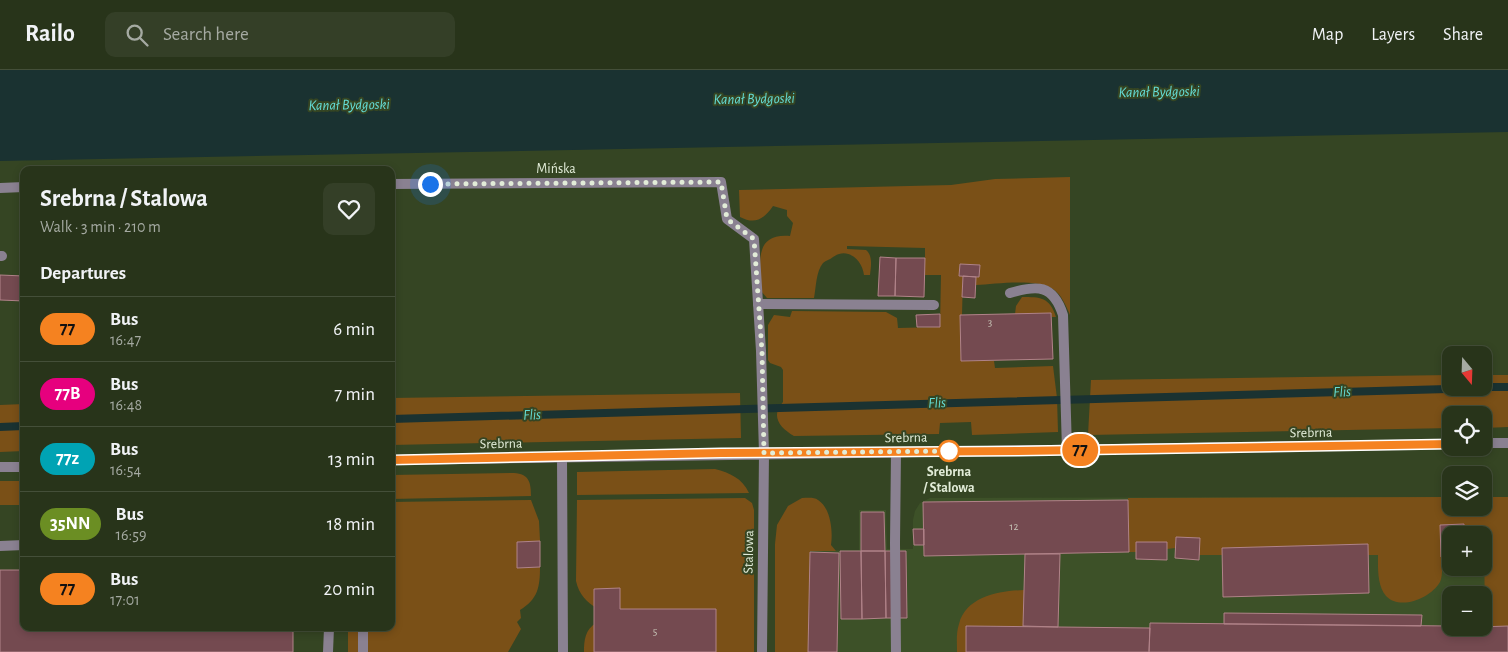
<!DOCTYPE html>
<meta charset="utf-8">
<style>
body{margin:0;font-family:"Alegreya Sans",sans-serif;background:#343f27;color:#f1f3f6;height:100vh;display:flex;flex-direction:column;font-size:19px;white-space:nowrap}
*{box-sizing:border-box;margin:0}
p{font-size:16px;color:#a5aaa2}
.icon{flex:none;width:28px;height:28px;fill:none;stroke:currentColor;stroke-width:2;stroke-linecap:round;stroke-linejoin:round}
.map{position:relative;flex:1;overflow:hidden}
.panel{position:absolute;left:20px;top:96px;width:375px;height:465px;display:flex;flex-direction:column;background:#28341a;border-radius:10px;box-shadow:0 2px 8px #0003,0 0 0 1px #444f39}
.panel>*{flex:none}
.badge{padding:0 10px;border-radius:16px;font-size:18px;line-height:32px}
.needle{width:32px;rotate:161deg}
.fabs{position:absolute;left:1442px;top:276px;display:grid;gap:10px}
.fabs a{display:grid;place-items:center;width:50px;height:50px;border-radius:10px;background:#28341a;box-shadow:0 2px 8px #0003,0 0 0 1px #444f39;font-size:25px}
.you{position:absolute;width:25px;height:25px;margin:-12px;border:4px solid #fff;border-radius:50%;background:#1a73e8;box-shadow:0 0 0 8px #1a73e833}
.map>.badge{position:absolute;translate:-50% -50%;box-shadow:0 0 0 2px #fff}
h2{padding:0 20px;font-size:19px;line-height:45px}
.round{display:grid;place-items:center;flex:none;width:52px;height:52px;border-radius:10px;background:#343f27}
.headline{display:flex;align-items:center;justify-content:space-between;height:85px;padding:0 20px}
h1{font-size:24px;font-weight:700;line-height:38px}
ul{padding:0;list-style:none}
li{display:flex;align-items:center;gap:15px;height:65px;padding:0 20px;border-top:1px solid #444f39}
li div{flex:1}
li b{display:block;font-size:19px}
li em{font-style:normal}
li .badge{min-width:55px;font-weight:700;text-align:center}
header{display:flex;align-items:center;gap:30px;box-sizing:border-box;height:70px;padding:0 25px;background:#28341a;border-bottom:1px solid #444f39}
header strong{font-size:24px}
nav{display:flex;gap:28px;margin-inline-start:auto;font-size:18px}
.search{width:350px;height:45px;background:#343f27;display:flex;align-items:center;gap:12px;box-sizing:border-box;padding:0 18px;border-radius:10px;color:#a5aaa2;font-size:19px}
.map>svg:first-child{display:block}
</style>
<header>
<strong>Railo</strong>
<div class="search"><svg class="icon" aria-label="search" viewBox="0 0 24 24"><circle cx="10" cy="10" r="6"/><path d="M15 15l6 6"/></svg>Search here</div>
<nav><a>Map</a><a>Layers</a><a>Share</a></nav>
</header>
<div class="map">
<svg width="1508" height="582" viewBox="0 0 1508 582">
<rect width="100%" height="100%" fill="#354523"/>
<path fill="#3d5128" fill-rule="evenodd" d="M 1451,427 L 1451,438 L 1484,438 L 1484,427 L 1508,427 L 1508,582 L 801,582 L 802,481 L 859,480 L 859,440 L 886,440 L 887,479 L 913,479 L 913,450 L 915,441 L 920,433 L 930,428 ZM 1451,465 L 1484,465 L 1484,498 L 1451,498 ZM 1451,525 L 1484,525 L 1484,558 L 1451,558 Z"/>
<path fill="#7a5017" d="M 1070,107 L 1070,245 C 1066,236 1062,225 1053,219 C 1036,208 996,214 976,215 L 976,207 L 979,207 L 980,195 L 960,194 L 959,206 L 963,206 L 962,245 L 960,246 L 961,291 L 994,291 L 995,298 L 1053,296 L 1057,328 L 1058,362 L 972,365 L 971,352 L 940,353 L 939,364 L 794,366 C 780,358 770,346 783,332 L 783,300 L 781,297 L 770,293 L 768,290 L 768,255 L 774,245 L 790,247 L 792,241 L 886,242 L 897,248 L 898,258 L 940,257 L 941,205 L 925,205 L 925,178 L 847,176 L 847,179 L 866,180 C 873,186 871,196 870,205 L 864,205 C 862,189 847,177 833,187 C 830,190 826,190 823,193 C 816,201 816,218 814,228 L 767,228 L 761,221 C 761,195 752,163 790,166 L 793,153 L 787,146 L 787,140 L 773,136 C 764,149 755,155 740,147 L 739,120 L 951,115 L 995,109 Z
M 1022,227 C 1040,227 1050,227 1056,247 L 1052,247 L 1051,243 L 1015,244 L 1016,236 Z
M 1451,305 L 1451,318 L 1484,318 L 1484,305 L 1508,305 L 1508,357 L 1484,358 L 1484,345 L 1451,345 L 1451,358 L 1088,365 L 1091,310 Z
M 740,323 L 741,368 L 391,375 L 391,328 Z
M 24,334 L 24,381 L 0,382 L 0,335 Z
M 715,399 C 730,403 742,408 749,423 L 577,425 L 577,402 Z
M 514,403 C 529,404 531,412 531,426 L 391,429 L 391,405 Z
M 0,411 L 24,411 L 24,435 L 0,435 Z
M 1451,427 L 1451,438 L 1484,438 L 1484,427 L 1508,427 L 1508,556 L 1485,556 L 1484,465 L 1464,465 L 1464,454 L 1440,455 C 1440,468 1445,502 1440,512 C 1431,528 1400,541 1386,526 C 1377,515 1378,498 1378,485 L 1368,485 L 1368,474 L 1222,478 L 1222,485 L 1199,485 L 1200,468 L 1176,467 L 1175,478 L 1167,479 L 1167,472 L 1137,472 L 1136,482 L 1129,482 L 1128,428 Z
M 745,428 L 752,433 L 754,440 L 754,582 L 584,582 C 584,570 585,560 596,553 L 598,539 C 586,532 579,524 576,511 L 577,430 Z
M 802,428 C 808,428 814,427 818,430 C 831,438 833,462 831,475 L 836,481 L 810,481 L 808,582 L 775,582 L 775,474 L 777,455 L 788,436 Z
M 531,430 L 539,451 L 540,471 L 517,472 L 517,498 L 540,497 C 540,517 538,529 520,540 L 521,548 L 517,552 L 521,559 L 508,582 L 348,582 L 348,558 L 391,558 L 391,432 Z
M 1024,520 L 1023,556 L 966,556 L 966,582 L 957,582 C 957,573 956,563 959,554 C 966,526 1000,521 1024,520 Z"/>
<path fill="#1a3231" d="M 0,0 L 1508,0 L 1508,62 L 0,91 Z"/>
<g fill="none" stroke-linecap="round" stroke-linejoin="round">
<path stroke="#1a3231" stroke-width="8" d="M 1484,317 L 1508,317
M 391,349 L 1483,318
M 0,357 L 24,356"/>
</g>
<path fill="#744a50" stroke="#b18389" d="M 880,187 L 896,188 L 895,226 L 878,226 Z
M 896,188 L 925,188 L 924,227 L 895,226 Z
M 960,194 L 980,195 L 979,207 L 959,206 Z
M 0,205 L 24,206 L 24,231 L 0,230 Z
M 963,206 L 976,207 L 975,228 L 962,227 Z
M 1051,243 L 1053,289 L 961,291 L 960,245 Z
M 940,244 L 940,257 L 917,257 L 916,245 Z
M 1128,430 L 1129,482 L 924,486 L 923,432 Z
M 861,442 L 884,442 L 885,481 L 861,481 Z
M 1464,454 L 1464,465 L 1451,465 L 1451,487 L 1441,487 L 1440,455 Z
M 913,459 L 924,459 L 924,475 L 914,475 Z
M 1176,467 L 1200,468 L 1199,490 L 1175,488 Z
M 540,471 L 540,497 L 517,498 L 517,472 Z
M 1136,472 L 1167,472 L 1167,490 L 1136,489 Z
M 1368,474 L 1369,523 L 1223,527 L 1222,478 Z
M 840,481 L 861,481 L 862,549 L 841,549 Z
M 861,481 L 885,481 L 886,548 L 862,549 Z
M 885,481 L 906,481 L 907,548 L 886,548 Z
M 810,482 L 839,483 L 837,582 L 808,582 Z
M 1025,484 L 1060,484 L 1058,557 L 1023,556 Z
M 0,500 L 24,500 L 24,558 L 293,558 L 293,582 L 0,582 Z
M 620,518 L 620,539 L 716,539 L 716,582 L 594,582 L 594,519 Z
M 1224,543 L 1422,545 L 1421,556 L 1224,554 Z
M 1150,553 L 1451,556 L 1451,558 L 1508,556 L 1508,582 L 1149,582 Z
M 966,556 L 1150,558 L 1149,582 L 966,582 Z"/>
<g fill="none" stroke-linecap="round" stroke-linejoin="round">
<path stroke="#8a8191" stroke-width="10" d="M 0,186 L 2,186
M 1010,223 C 1037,215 1053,214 1063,245 L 1067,380
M 758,234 L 934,235
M 896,382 L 895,473 L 896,582
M 562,386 L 563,582
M 0,476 L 24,475
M 328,582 L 329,558
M 363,582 L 363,558"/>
<path stroke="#8a8191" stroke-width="10" d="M 391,114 L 721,112 L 727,149 L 754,169 L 761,281 L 764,383 L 762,582
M 0,118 L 24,117
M 1484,373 L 1508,373
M 391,390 C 745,383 1098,380 1451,374
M 0,397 L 24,397"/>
</g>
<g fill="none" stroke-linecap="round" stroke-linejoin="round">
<defs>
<path id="line" d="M 391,390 L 721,383 L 1018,381 L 1451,374"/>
</defs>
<use href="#line" stroke="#fff" stroke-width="11"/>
<use href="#line" stroke="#f58220" stroke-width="8"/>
<path stroke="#e2ecd8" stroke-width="5" stroke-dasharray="0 9" d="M 430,114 L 721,112 L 727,149 L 754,169 L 762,281 L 764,383 L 953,381 L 949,381"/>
</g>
<circle fill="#fff" stroke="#f58220" stroke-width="2.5" cx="949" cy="381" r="10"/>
<g text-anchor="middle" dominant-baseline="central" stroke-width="4" stroke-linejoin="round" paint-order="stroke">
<g font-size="11" fill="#c6c4b6">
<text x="990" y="252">3</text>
<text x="1014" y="456">12</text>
<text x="655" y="561">5</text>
</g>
<g font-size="14" fill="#e2ecd8" stroke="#354523">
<text x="556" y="99">Mińska</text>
<text transform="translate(1311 363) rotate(-1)">Srebrna</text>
<text transform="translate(906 368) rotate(-1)">Srebrna</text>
<text transform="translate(501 374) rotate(-1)">Srebrna</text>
<text transform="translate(749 482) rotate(-89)">Stalowa</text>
</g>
<g font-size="14" font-weight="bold" fill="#e2ecd8" stroke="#354523">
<text x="949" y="402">Srebrna<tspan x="949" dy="16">/ Stalowa</tspan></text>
</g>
<g font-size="15" font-style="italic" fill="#64dcd5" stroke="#354523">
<text transform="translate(1159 22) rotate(-1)">Kanał Bydgoski</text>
<text transform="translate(754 29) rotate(-1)">Kanał Bydgoski</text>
<text transform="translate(349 35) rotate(-1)">Kanał Bydgoski</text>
<text transform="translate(1342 322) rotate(-2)">Flis</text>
<text transform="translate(937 333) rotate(-2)">Flis</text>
<text transform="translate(532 345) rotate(-2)">Flis</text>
</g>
</g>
</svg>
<div class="fabs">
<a><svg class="needle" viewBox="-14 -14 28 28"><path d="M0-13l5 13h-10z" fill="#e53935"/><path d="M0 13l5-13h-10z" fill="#a5aaa2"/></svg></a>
<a><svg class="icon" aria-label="locate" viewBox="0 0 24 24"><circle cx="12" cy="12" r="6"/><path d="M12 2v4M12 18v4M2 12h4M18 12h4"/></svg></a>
<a><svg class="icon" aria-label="layers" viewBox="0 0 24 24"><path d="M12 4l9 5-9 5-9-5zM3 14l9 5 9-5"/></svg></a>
<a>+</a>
<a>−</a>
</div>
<div class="you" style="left:430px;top:114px"></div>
<b class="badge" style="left:1080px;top:380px;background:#f58220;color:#111">77</b>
<section class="panel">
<div class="headline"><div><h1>Srebrna / Stalowa</h1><p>Walk · 3 min · 210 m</p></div><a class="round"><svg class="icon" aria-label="heart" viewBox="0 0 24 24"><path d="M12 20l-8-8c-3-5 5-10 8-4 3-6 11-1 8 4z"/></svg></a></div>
<h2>Departures</h2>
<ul>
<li><span class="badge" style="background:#f58220;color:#111">77</span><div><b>Bus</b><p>16:47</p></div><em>6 min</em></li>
<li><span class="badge" style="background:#e6007e;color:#fff">77B</span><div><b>Bus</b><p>16:48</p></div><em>7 min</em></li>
<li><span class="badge" style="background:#00a3b4;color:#fff">77z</span><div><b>Bus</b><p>16:54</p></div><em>13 min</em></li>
<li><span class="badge" style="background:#6b8e23;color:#fff">35NN</span><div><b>Bus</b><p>16:59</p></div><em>18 min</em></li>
<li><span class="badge" style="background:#f58220;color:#111">77</span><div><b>Bus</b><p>17:01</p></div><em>20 min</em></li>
</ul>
</section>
</div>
